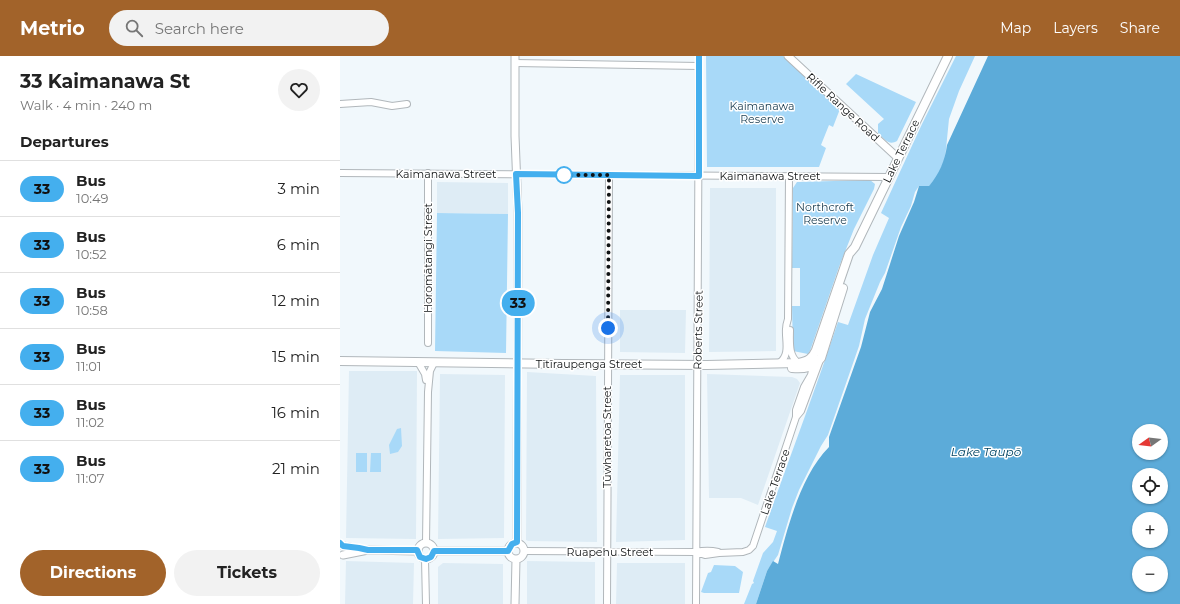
<!DOCTYPE html>
<meta charset="utf-8">
<style>
body{margin:0;font-family:Montserrat,sans-serif;background:#f2f2f2;color:#222;height:100vh;display:flex;flex-direction:column;font-size:15px;white-space:nowrap}
*{box-sizing:border-box;margin:0}
p{font-size:13px;color:#767676}
.icon{flex:none;width:22px;height:22px;fill:none;stroke:currentColor;stroke-width:2;stroke-linecap:round;stroke-linejoin:round}
.map{position:relative;flex:1;overflow:hidden}
.panel{display:flex;flex-direction:column;background:#fff;width:340px}
.panel>*{flex:none}
.badge{padding:0 8px;border-radius:13px;font-size:14px;line-height:26px}
.needle{width:26px;rotate:255deg}
.controls{position:absolute;left:792px;top:368px;display:grid;gap:8px}
.controls a{display:grid;place-items:center;width:36px;height:36px;border-radius:50%;background:#fff;box-shadow:0 1px 3px #0004;font-size:20px}
.you{position:absolute;width:20px;height:20px;margin:-10px;border:3px solid #fff;border-radius:50%;background:#1a73e8;box-shadow:0 0 0 6px #1a73e833}
.map>.badge{position:absolute;translate:-50% -50%;box-shadow:0 0 0 2px #fff}
h2{padding:0 20px;font-size:15px;line-height:36px}
.round{display:grid;place-items:center;flex:none;width:42px;height:42px;border-radius:21px;background:#f2f2f2}
.overview{display:flex;align-items:center;justify-content:space-between;height:68px;padding:0 20px}
h1{font-size:19px;font-weight:700;line-height:30px}
.cta{display:flex;gap:8px;margin-top:auto;padding:8px 20px}
.cta a{flex:1;height:46px;border-radius:24px;background:#a2632a;color:#fff;font-size:16px;font-weight:700;line-height:46px;text-align:center}
.cta a+a{background:#f2f2f2;color:#222}
ul{padding:0;list-style:none}
li{display:flex;align-items:center;gap:12px;height:56px;padding:0 20px;border-top:1px solid #e0e0e0}
li div{flex:1}
li b{display:block;font-size:15px}
li em{font-style:normal}
li .badge{min-width:44px;font-weight:700;text-align:center}
header{display:flex;align-items:center;gap:24px;box-sizing:border-box;height:56px;padding:0 20px;background:#a2632a;color:#fff}
header strong{font-size:19px}
nav{display:flex;gap:22px;margin-inline-start:auto;font-size:14px}
.search{width:280px;height:36px;background:#f2f2f2;display:flex;align-items:center;gap:10px;box-sizing:border-box;padding:0 14px;border-radius:22px;color:#767676;font-size:15px}
main{display:flex;flex:1;min-height:0}
.map>svg:first-child{display:block}
</style>
<header>
<strong>Metrio</strong>
<div class="search"><svg class="icon" aria-label="search" viewBox="0 0 24 24"><circle cx="10" cy="10" r="6"/><path d="M15 15l6 6"/></svg>Search here</div>
<nav><a>Map</a><a>Layers</a><a>Share</a></nav>
</header>
<main>
<section class="panel">
<div class="overview"><div><h1>33 Kaimanawa St</h1><p>Walk · 4 min · 240 m</p></div><a class="round"><svg class="icon" aria-label="heart" viewBox="0 0 24 24"><path d="M12 20l-8-8c-3-5 5-10 8-4 3-6 11-1 8 4z"/></svg></a></div>
<h2>Departures</h2>
<ul>
<li><span class="badge" style="background:#44afee;color:#111">33</span><div><b>Bus</b><p>10:49</p></div><em>3 min</em></li>
<li><span class="badge" style="background:#44afee;color:#111">33</span><div><b>Bus</b><p>10:52</p></div><em>6 min</em></li>
<li><span class="badge" style="background:#44afee;color:#111">33</span><div><b>Bus</b><p>10:58</p></div><em>12 min</em></li>
<li><span class="badge" style="background:#44afee;color:#111">33</span><div><b>Bus</b><p>11:01</p></div><em>15 min</em></li>
<li><span class="badge" style="background:#44afee;color:#111">33</span><div><b>Bus</b><p>11:02</p></div><em>16 min</em></li>
<li><span class="badge" style="background:#44afee;color:#111">33</span><div><b>Bus</b><p>11:07</p></div><em>21 min</em></li>
</ul>
<div class="cta"><a>Directions</a><a>Tickets</a></div>
</section>
<div class="map">
<svg width="840" height="548" viewBox="0 0 840 548">
<rect width="100%" height="100%" fill="#f1f8fc"/>
<path fill="#deecf5" d="M 97,126 L 168,127 L 168,158 L 97,157 Z
M 370,132 L 436,132 L 436,295 L 369,296 Z
M 280,254 L 346,254 L 345,297 L 280,296 Z
M 9,315 L 77,315 L 76,483 L 6,482 Z
M 187,316 L 256,320 L 257,486 L 188,485 L 186,484 Z
M 100,318 L 165,319 L 164,482 L 98,483 Z
M 367,318 L 452,321 L 457,323 L 460,327 L 418,449 L 401,442 L 369,442 Z
M 280,319 L 345,319 L 345,484 L 276,486 Z
M 6,505 L 74,507 L 73,548 L 5,548 Z
M 187,505 L 255,506 L 255,548 L 187,548 Z
M 103,507 L 163,508 L 163,548 L 98,548 L 98,511 Z
M 277,507 L 345,507 L 345,548 L 276,548 Z"/>
<path fill="#a8d9f8" d="M 366,0 L 443,0 L 500,53 L 493,71 L 489,69 L 481,89 L 486,92 L 479,111 L 367,111 Z
M 616,0 L 635,0 L 619,35 L 609,63 L 605,103 L 597,121 L 589,130 L 579,130 L 575,136 L 571,150 L 561,171 L 545,217 L 540,226 L 525,263 L 519,290 L 488,379 L 481,390 L 459,434 L 452,452 L 438,499 L 427,515 L 416,548 L 404,548 L 412,528 L 414,527 L 413,525 L 423,497 L 433,486 L 437,475 L 425,471 C 449,403 475,335 498,266 L 508,269 L 533,199 L 549,162 L 541,157 L 582,68 Z
M 516,18 L 576,46 L 557,85 C 549,90 544,83 538,77 L 538,68 L 544,63 L 506,28 Z
M 530,124 L 535,128 L 534,133 L 514,173 L 499,211 L 470,295 L 468,298 L 453,295 L 452,250 L 460,250 L 460,212 L 452,212 L 453,132 L 457,126 Z
M 97,157 L 168,158 L 166,297 L 95,295 Z
M 61,372 L 62,390 L 58,396 L 50,398 L 49,389 L 57,373 Z
M 16,397 L 27,397 L 27,416 L 16,416 Z
M 31,397 L 41,397 L 41,416 L 30,416 Z
M 374,509 L 395,510 L 403,516 L 399,537 L 364,537 L 361,536 L 368,517 L 371,516 Z"/>
<path fill="#5cabd9" fill-rule="evenodd" d="M 648,0 L 840,0 L 840,548 L 416,548 L 427,515 L 433,505 L 438,508 C 448,470 461,419 489,391 L 489,381 L 521,291 L 530,256 L 542,233 L 559,180 L 574,146 L 579,130 L 589,130 C 599,118 605,105 607,89 ZM 799,375 L 821,375 L 821,397 L 799,397 ZM 799,419 L 821,419 L 821,441 L 799,441 ZM 799,463 L 821,463 L 821,485 L 799,485 ZM 799,507 L 821,507 L 821,529 L 799,529 Z"/>
<g fill="none" stroke-linecap="round" stroke-linejoin="round">
<defs>
<path id="minor" d="M 175,7 L 359,10
M 0,48 L 31,46 L 52,50 L 67,48
M 0,117 L 548,121
M 450,274 C 450,285 448,301 459,307
M 88,287 L 88,117
M 78,306 L 85,318 L 86,324
M 439,307 C 451,299 445,284 446,273 C 446,270 447,266 448,263 L 449,120
M 456,361 L 461,355 L 480,304
M 86,487 L 88,336 L 90,315 L 94,307
M 185,495 L 356,496 C 365,494 370,494 378,496
M 356,496 L 365,499 L 379,497 L 403,496 L 409,494 L 413,490 L 456,361 L 456,354 L 464,331 L 471,319 L 474,306
M 85,503 L 86,548
M 267,548 L 269,119
M 356,548 L 359,0"/>
<path id="tertiary" d="M 175,0 L 175,80 L 178,157 L 177,486
M 448,0 L 558,102
M168 495a8 8 0 1 1 16 0a8 8 0 1 1-16 0Z
M78 495a8 8 0 1 1 16 0a8 8 0 1 1-16 0Z
M 3,490 L 26,494
M 94,495 L 168,495
M 3,499 L 28,494 L 77,495
M 175,548 L 176,503"/>
<path id="secondary" d="M 0,305 L 223,308 L 367,309 L 459,307 C 468,305 472,303 476,294 L 509,198 L 515,191 L 608,0
M 452,312 C 465,313 472,312 481,302 L 503,232"/>
</defs>
<use href="#minor" stroke="#b1b7bb" stroke-width="8"/>
<use href="#tertiary" stroke="#b1b7bb" stroke-width="9"/>
<use href="#secondary" stroke="#b1b7bb" stroke-width="10"/>
<use href="#minor" stroke="#fff" stroke-width="6"/>
<use href="#tertiary" stroke="#fff" stroke-width="7"/>
<use href="#secondary" stroke="#fff" stroke-width="8"/>
</g>
<g fill="none" stroke-linecap="round" stroke-linejoin="round">
<defs>
<path id="line" d="M 0,487 L 3,490 L 19,492 L 28,494 L 77,494 L 80,501 L 86,503 L 91,501 L 94,495 L 168,495 L 172,488 L 177,486 L 178,157 L 176,118 L 359,120 L 359,0"/>
</defs>
<use href="#line" stroke="#fff" stroke-width="9"/>
<use href="#line" stroke="#44afee" stroke-width="6"/>
<path stroke="#101314" stroke-width="4" stroke-dasharray="0 7.2" d="M 224,119 L 269,119 L 268,272"/>
</g>
<circle fill="#fff" stroke="#44afee" stroke-width="2" cx="224" cy="119" r="8"/>
<g text-anchor="middle" dominant-baseline="central" stroke-width="3" stroke-linejoin="round" paint-order="stroke">
<g font-size="11" fill="#1e4054" stroke="#fff">
<text x="422" y="50">Kaimanawa<tspan x="422" dy="13">Reserve</tspan></text>
<text x="485" y="151">Northcroft<tspan x="485" dy="13">Reserve</tspan></text>
</g>
<g font-size="11" fill="#101314" stroke="#fff">
<text transform="translate(503 51) rotate(43)">Rifle Range Road</text>
<text transform="translate(561 95) rotate(-64)">Lake Terrace</text>
<text x="106" y="118">Kaimanawa Street</text>
<text x="430" y="120">Kaimanawa Street</text>
<text transform="translate(88 202) rotate(-90)">Horomātangi Street</text>
<text transform="translate(358 274) rotate(-89)">Roberts Street</text>
<text x="249" y="308">Tītīraupenga Street</text>
<text transform="translate(267 381) rotate(-90)">Tūwharetoa Street</text>
<text transform="translate(435 426) rotate(-71)">Lake Terrace</text>
<text x="270" y="496">Ruapehu Street</text>
</g>
<g font-size="12" font-style="italic" fill="#004362" stroke="#fff">
<text x="646" y="395">Lake Taupō</text>
</g>
</g>
</svg>
<div class="controls">
<a><svg class="needle" viewBox="-14 -14 28 28"><path d="M0-13l5 13h-10z" fill="#e53935"/><path d="M0 13l5-13h-10z" fill="#767676"/></svg></a>
<a><svg class="icon" aria-label="locate" viewBox="0 0 24 24"><circle cx="12" cy="12" r="6"/><path d="M12 2v4M12 18v4M2 12h4M18 12h4"/></svg></a>
<a>+</a>
<a>−</a>
</div>
<div class="you" style="left:268px;top:272px"></div>
<b class="badge" style="left:178px;top:247px;background:#44afee;color:#111">33</b>
</div>
</main>
